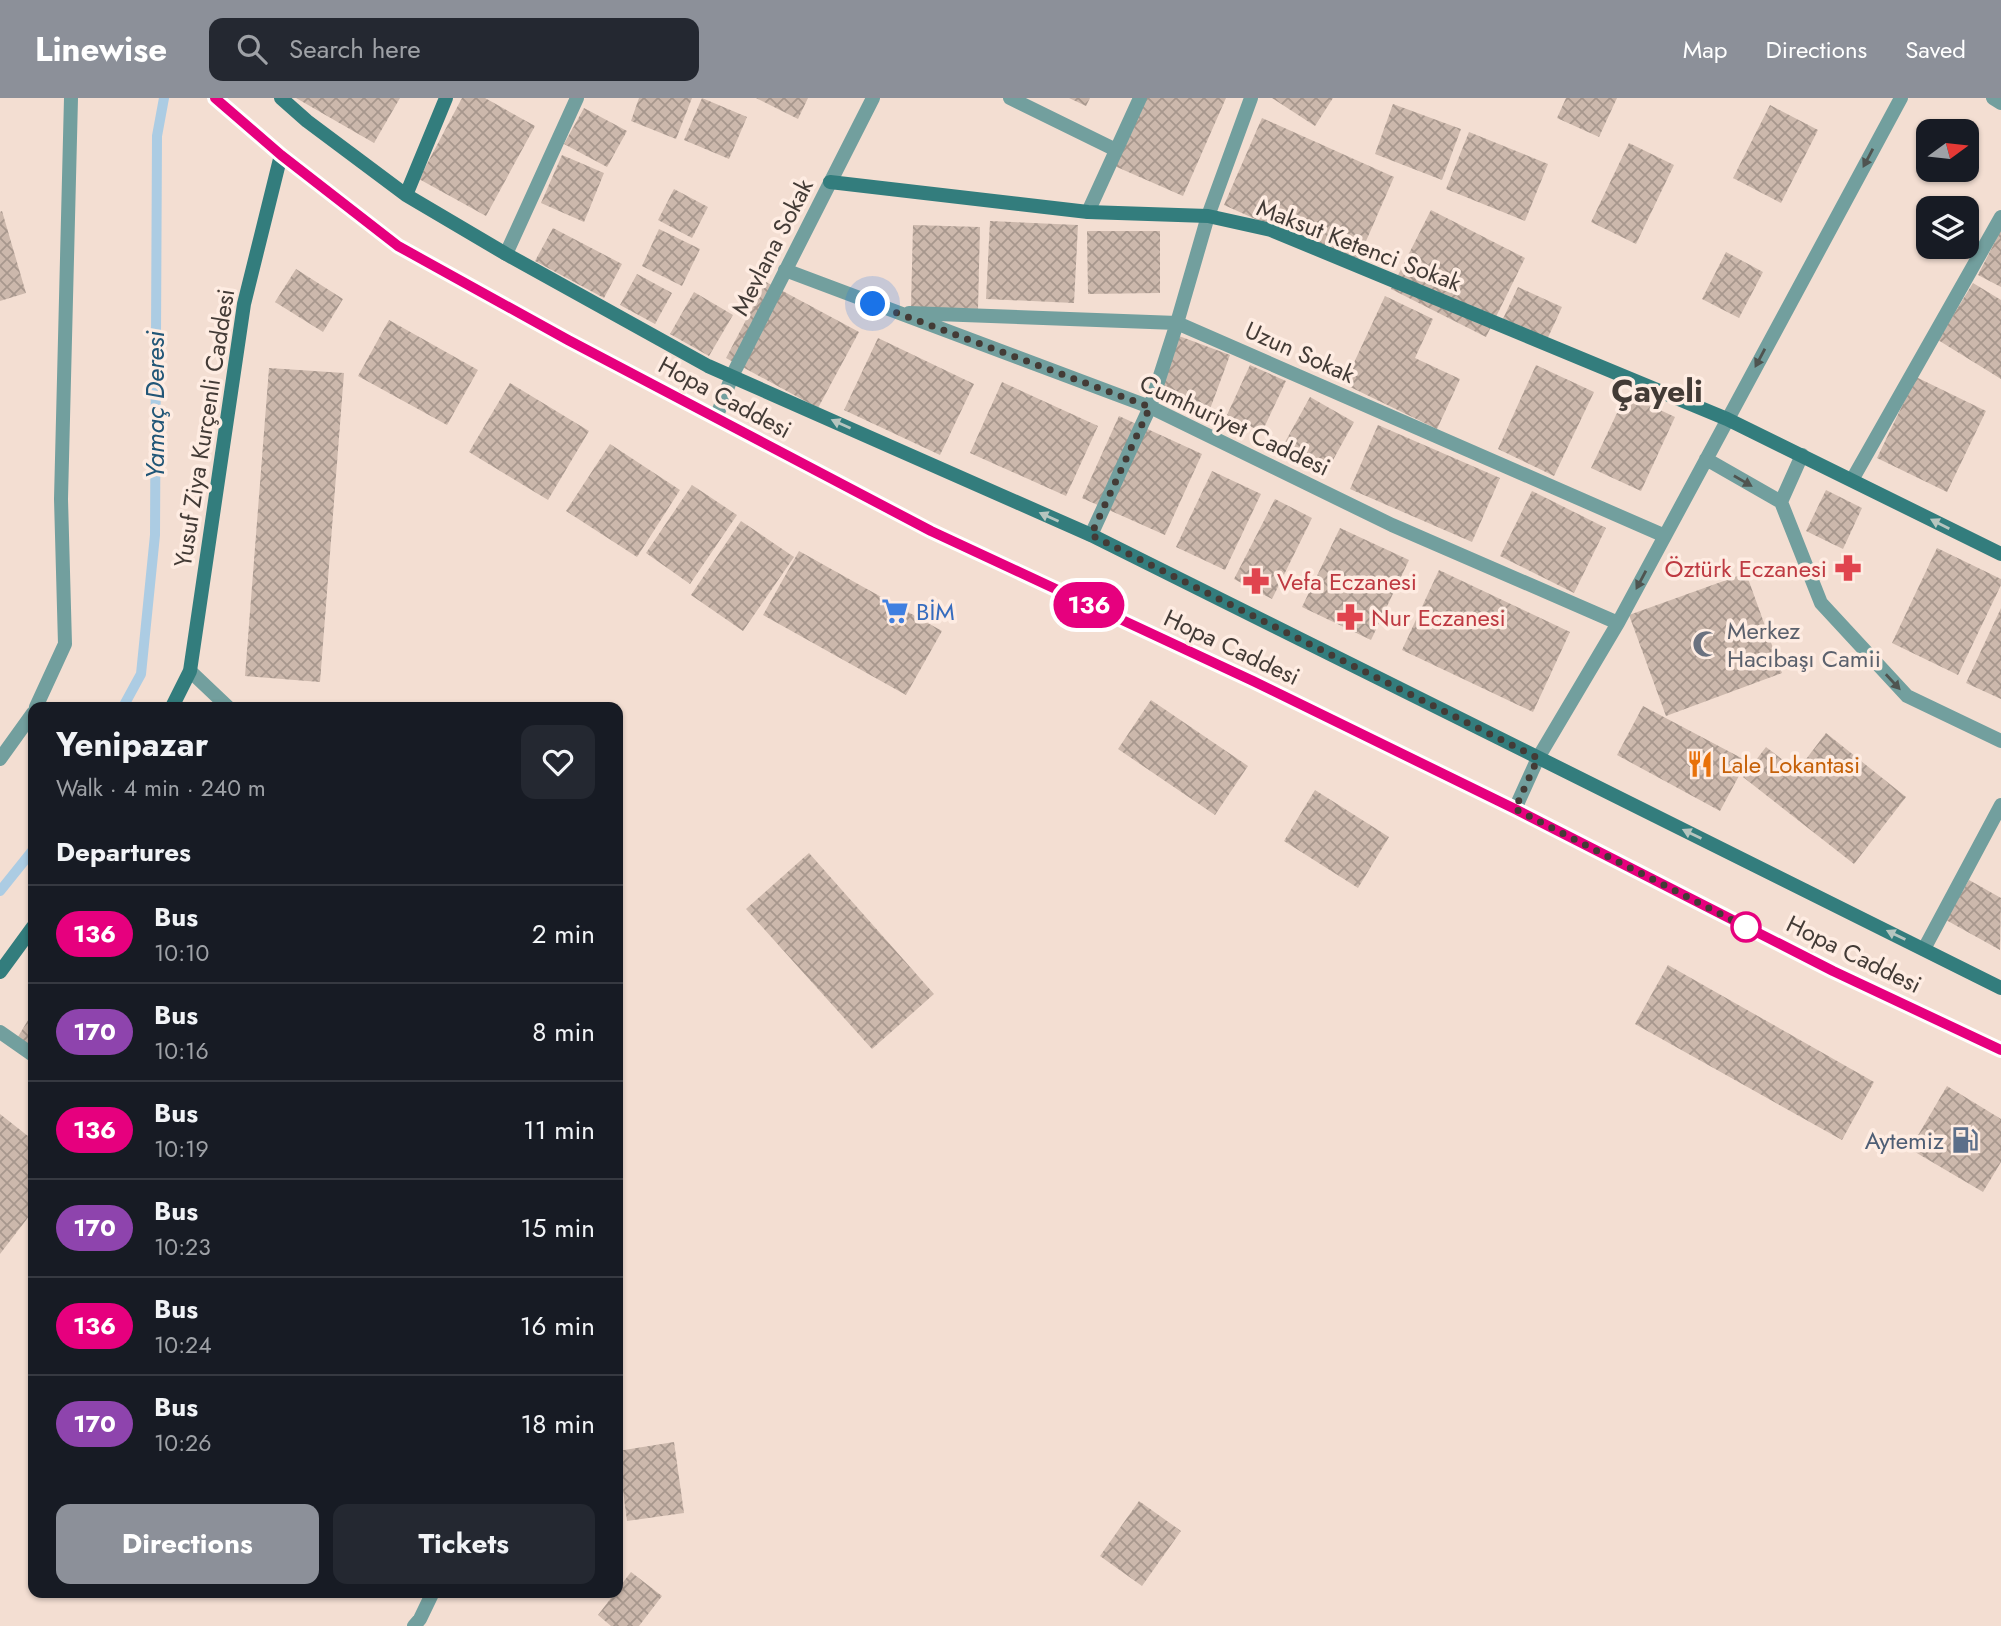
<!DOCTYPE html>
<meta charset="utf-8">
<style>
body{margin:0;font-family:Jost,sans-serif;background:#242831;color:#f1f3f6;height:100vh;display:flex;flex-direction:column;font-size:26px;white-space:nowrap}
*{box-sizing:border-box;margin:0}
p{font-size:23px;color:#9ea1a6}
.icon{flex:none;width:38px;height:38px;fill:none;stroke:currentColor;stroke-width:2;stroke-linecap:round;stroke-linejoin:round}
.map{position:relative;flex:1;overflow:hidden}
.drawer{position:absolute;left:28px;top:604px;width:595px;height:896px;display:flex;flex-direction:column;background:#171b24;border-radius:14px;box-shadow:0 2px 5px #0004}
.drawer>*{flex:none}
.badge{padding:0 14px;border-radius:23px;font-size:24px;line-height:46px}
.needle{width:46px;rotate:75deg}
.controls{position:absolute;left:1916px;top:21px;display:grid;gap:14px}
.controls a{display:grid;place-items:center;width:63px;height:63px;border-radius:14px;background:#171b24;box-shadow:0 2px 5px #0004;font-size:35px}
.you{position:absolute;width:35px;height:35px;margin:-18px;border:5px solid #fff;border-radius:50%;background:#1a73e8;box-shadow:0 0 0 10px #1a73e833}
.map>.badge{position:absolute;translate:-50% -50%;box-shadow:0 0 0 4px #fff}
h2{padding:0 28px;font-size:26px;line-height:63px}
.round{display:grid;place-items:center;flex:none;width:74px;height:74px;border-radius:14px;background:#242831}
.summary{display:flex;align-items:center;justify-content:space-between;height:119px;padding:0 28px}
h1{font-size:33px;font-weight:700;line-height:52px}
.action{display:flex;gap:14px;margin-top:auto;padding:14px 28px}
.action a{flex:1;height:80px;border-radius:14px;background:#8c9099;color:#fff;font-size:28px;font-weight:700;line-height:80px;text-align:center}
.action a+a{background:#242831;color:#f1f3f6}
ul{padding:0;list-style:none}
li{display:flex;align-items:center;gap:21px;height:98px;padding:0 28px;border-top:2px solid #363941}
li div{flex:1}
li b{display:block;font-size:26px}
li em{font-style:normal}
li .badge{min-width:77px;font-weight:700;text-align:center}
header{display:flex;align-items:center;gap:42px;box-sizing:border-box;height:98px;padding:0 35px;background:#8c9099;color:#fff}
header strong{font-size:33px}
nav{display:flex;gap:38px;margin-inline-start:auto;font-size:24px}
.search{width:490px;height:63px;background:#242831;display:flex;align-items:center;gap:18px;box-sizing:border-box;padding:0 24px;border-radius:14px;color:#9ea1a6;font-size:26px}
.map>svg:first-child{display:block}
</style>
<header>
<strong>Linewise</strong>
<div class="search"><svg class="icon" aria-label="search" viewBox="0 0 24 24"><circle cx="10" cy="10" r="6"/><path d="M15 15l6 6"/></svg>Search here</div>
<nav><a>Map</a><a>Directions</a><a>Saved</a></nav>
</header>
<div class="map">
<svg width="2001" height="1528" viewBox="0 0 2001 1528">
<defs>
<pattern id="building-cross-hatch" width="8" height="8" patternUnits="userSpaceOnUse" patternTransform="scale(1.75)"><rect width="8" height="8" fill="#ccb8ac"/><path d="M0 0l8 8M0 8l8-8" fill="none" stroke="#a7978d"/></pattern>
</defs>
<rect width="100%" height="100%" fill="#f3ded2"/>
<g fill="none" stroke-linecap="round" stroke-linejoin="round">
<path stroke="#accce3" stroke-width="10" d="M 123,609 L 141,576 L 155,437 L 157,38 L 164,0
M 0,793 L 33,752"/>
</g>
<path fill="url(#building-cross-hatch)" d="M 296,0 L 400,0 L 374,45 Z
M 462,0 L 485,0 L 535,28 L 486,118 L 419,81 Z
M 639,0 L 692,0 L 676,41 L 631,23 Z
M 702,0 L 747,19 L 729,61 L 684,42 Z
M 756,0 L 808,0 L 798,21 Z
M 1069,0 L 1090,0 L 1086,8 Z
M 1139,0 L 1226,0 L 1183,98 L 1110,66 Z
M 1272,0 L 1333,0 L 1315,28 Z
M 1566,0 L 1617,0 L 1599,39 L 1557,20 Z
M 1393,6 L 1461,31 L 1442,82 L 1375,56 Z
M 1770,7 L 1818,32 L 1781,105 L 1733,80 Z
M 584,10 L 627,33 L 607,69 L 564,46 Z
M 1262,20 L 1394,79 L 1356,166 L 1224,107 Z
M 1469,34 L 1548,66 L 1525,123 L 1446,91 Z
M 1629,45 L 1674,67 L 1636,146 L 1591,124 Z
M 562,57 L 604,75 L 584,124 L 541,105 Z
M 674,91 L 708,109 L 692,140 L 658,122 Z
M 1431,112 L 1525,160 L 1486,239 L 1391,191 Z
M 2,113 L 26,195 L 0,203 L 0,114 Z
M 990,123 L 1078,127 L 1074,205 L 986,201 Z
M 913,127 L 980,129 L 978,211 L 911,209 Z
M 553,130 L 622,166 L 604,200 L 535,163 Z
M 659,131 L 700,151 L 682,188 L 642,168 Z
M 2001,132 L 2001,189 L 1978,177 Z
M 1087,133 L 1160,133 L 1160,195 L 1088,196 Z
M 1726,154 L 1763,174 L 1739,220 L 1702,201 Z
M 296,171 L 343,201 L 323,234 L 275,204 Z
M 637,176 L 672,195 L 655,226 L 620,207 Z
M 766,184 L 859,234 L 818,310 L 726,260 Z
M 1973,185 L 2001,202 L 2001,281 L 1938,242 Z
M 1518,189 L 1562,209 L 1545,246 L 1501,225 Z
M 694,194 L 733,217 L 709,258 L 670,236 Z
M 1385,198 L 1433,221 L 1415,260 L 1460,281 L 1437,331 L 1344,286 Z
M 389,222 L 478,272 L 447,327 L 358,278 Z
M 1179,238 L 1230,257 L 1210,311 L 1159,292 Z
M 878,240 L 974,286 L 940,357 L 844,312 Z
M 1250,267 L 1286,283 L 1262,334 L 1227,317 Z
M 1536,267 L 1594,294 L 1554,378 L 1498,351 Z
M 269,270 L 344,275 L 320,584 L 245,578 Z
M 1916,279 L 1986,313 L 1947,394 L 1877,360 Z
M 1002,284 L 1098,328 L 1066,398 L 970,355 Z
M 510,285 L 589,333 L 548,402 L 469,354 Z
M 1626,296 L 1675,319 L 1641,393 L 1591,370 Z
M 1310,299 L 1354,324 L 1328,371 L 1284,346 Z
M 1119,318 L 1202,356 L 1165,437 L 1082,400 Z
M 1378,327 L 1500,380 L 1472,444 L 1350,391 Z
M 610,346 L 680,392 L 637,459 L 566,413 Z
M 1212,373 L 1261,396 L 1225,472 L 1176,449 Z
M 692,387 L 737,417 L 690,486 L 646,455 Z
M 1826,392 L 1862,410 L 1843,451 L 1806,433 Z
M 1532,393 L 1606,430 L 1574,495 L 1500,458 Z
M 1275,401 L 1312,420 L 1272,501 L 1234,481 Z
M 741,423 L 794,459 L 743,533 L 691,497 Z
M 1340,430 L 1409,462 L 1371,542 L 1302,509 Z
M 1937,450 L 2001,481 L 2001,487 L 1958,577 L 1892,545 Z
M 799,453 L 942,533 L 906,597 L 763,517 Z
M 1439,472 L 1570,534 L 1533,614 L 1402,552 Z
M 1746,475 L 1782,575 L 1666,618 L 1629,517 Z
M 2001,510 L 2001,601 L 1966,585 Z
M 1151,602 L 1248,668 L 1215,717 L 1118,651 Z
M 1643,608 L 1747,663 L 1720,713 L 1617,657 Z
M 1826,635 L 1906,699 L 1854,766 L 1743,679 L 1766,649 L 1797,673 Z
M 1315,692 L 1389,739 L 1358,790 L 1284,743 Z
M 809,755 L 934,896 L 872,951 L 746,811 Z
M 1969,782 L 2001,800 L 2000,852 L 1946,822 Z
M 1668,867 L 1874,984 L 1842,1042 L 1635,926 Z
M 33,914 L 33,953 L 16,942 Z
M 1947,988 L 2001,1021 L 2001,1064 L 1983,1094 L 1910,1051 Z
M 0,1016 L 33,1042 L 33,1113 L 0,1156 Z
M 674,1344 L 684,1415 L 627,1423 L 618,1353 Z
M 1139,1403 L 1181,1433 L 1142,1488 L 1100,1458 Z
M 631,1474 L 662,1498 L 639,1528 L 611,1528 L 598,1517 Z"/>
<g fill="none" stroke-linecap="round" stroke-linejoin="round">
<path stroke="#729f9e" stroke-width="14" d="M 1010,0 L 1116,52
M 1993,0 L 2001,5
M 1088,114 L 1140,0
M 506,156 L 577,0
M 785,172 L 1150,309 L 1392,427 L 1618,525
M 909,215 L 1177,225 L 1665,438
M 716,320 L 732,278 L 873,0
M 1706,361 L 1781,404 L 1821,505 L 1907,598 L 2001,643
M 1852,382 L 2001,119
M 1781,404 L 1802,357
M 1091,437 L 1150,309 L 1177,225 L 1208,118 L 1251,0
M 190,573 L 228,609
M 36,609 L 65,546 L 61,401 L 71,0
M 0,661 L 33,615
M 1515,711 L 1538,660 L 1618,525 L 1901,0
M 1924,851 L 2001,707
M 0,934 L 33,957
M 414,1528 L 420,1521 L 433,1494"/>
<path stroke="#337d7d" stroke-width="14" d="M 215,0 L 281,57 L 398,148 L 568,242 L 931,433 L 1253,583 L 1515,711 L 1833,873 L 2001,952
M 281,0 L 307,23 L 406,97 L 506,156 L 708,268 L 1091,437 L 2001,890
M 830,84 L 1088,114 L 1208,118 L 1271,132 L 1727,321 L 2001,456
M 406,97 L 446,0
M 172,609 L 190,573 L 244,206 L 281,57
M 0,874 L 33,829"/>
</g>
<defs><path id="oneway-solid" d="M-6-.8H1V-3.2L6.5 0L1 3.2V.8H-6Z" transform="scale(1.75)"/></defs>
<g fill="#4f5450">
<use href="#oneway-solid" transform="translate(1868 60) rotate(118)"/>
<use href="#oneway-solid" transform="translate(1760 260) rotate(118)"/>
<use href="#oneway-solid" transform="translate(1743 383) rotate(30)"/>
<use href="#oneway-solid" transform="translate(1641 482) rotate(118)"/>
<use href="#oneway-solid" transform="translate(1893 584) rotate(47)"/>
</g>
<g fill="#b7c5bf">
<use href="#oneway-solid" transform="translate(841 326) rotate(-156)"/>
<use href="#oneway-solid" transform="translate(1049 419) rotate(-156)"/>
<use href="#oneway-solid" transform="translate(1940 426) rotate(-153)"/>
<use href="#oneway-solid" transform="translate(1692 736) rotate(-154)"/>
<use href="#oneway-solid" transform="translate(1896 837) rotate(-154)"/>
</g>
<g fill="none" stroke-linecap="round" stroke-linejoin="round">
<defs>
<path id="line" d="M 215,0 L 281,57 L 398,148 L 568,242 L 931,433 L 1253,583 L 1515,711 L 1833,873 L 2001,952"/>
</defs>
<use href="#line" stroke="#fff" stroke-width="16"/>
<use href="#line" stroke="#e6007e" stroke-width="10"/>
<path stroke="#433b36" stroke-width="7" stroke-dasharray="0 12.6" d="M 873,206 L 1150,309 L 1091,437 L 1538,660 L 1515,711 L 1746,829"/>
</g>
<defs>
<symbol id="pharmacy-bare" viewBox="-9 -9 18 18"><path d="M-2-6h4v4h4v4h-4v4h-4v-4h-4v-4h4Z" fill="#e0444e" stroke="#feece2" stroke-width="2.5" paint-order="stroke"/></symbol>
<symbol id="supermarket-bare" viewBox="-9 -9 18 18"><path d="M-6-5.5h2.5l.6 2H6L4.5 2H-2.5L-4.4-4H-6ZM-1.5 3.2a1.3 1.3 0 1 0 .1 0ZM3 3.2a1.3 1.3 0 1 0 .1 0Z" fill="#3f7fe0" stroke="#feece2" stroke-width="2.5" paint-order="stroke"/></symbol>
<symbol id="mosque-bare" viewBox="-9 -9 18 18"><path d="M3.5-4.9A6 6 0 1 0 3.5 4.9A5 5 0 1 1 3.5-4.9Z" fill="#6b7280" stroke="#feece2" stroke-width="2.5" paint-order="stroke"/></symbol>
<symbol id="restaurant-bare" viewBox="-9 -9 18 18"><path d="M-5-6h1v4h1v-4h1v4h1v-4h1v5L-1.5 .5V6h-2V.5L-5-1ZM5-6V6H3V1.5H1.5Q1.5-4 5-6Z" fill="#e8710a" stroke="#feece2" stroke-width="2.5" paint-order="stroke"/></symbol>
<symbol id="fuel-bare" viewBox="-9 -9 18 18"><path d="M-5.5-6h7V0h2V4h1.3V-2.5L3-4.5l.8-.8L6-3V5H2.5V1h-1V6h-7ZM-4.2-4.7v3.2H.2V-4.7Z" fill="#5c6f8a" stroke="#feece2" stroke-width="2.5" paint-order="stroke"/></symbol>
</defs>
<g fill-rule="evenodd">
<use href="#pharmacy-bare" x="1829" y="451" width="38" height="38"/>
<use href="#pharmacy-bare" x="1237" y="464" width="38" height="38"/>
<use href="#supermarket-bare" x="876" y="494" width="38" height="38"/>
<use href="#pharmacy-bare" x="1331" y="500" width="38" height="38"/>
<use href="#mosque-bare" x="1687" y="527" width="38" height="38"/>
<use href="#restaurant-bare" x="1681" y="647" width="38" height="38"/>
<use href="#fuel-bare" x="1946" y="1023" width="38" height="38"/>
</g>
<circle fill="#fff" stroke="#e6007e" stroke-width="3.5" cx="1746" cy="829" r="14"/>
<g text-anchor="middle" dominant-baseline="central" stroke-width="7" stroke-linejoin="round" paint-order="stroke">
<g font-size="24" fill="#433b36" stroke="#feece2">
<text transform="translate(1359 147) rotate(21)">Maksut Ketenci Sokak</text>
<text transform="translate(772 149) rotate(-63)">Mevlana Sokak</text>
<text transform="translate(1300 254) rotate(24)">Uzun Sokak</text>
<text transform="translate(725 299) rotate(28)">Hopa Caddesi</text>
<text transform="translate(1235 327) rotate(25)">Cumhuriyet Caddesi</text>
<text transform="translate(204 330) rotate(-81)">Yusuf Ziya Kurçenli Caddesi</text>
<text transform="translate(1232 549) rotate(25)">Hopa Caddesi</text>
<text transform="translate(1854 856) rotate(26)">Hopa Caddesi</text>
</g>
<g font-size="24" fill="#be3a42" stroke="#feece2" text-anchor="start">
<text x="1827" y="470" text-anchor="end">Öztürk Eczanesi</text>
<text x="1277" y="483">Vefa Eczanesi</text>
<text x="1371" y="519">Nur Eczanesi</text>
</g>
<g font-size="24" fill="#366cbe" stroke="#feece2" text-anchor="start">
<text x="916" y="513">BİM</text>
</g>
<g font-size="24" fill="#5b616d" stroke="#feece2" text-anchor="start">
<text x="1727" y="532">Merkez<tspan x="1727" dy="28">Hacıbaşı Camii</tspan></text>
</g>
<g font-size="24" fill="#c56008" stroke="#feece2" text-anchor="start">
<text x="1721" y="666">Lale Lokantasi</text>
</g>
<g font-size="24" fill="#4e5e75" stroke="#feece2" text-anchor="end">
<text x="1944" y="1042">Aytemiz</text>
</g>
<g font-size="26" font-style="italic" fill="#215677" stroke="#feece2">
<text transform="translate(155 307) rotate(-90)">Yamaç Deresi</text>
</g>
<g font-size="32" font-weight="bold" fill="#433b36" stroke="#feece2">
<text x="1657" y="293">Çayeli</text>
</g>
</g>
</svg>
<div class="controls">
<a><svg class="needle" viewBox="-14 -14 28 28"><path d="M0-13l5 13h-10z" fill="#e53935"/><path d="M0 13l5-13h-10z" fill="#9ea1a6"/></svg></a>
<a><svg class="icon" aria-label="layers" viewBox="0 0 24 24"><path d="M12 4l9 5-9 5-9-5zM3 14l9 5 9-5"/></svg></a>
</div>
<div class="you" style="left:873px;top:206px"></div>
<b class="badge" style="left:1089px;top:507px;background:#e6007e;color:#fff">136</b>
<section class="drawer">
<div class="summary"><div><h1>Yenipazar</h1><p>Walk · 4 min · 240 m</p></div><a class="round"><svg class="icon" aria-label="heart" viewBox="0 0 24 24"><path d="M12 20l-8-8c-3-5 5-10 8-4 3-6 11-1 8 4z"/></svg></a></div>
<h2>Departures</h2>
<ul>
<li><span class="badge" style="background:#e6007e;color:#fff">136</span><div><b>Bus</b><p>10:10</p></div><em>2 min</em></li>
<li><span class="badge" style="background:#8e44ad;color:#fff">170</span><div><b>Bus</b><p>10:16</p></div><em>8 min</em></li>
<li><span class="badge" style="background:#e6007e;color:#fff">136</span><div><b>Bus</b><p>10:19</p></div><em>11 min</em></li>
<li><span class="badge" style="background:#8e44ad;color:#fff">170</span><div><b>Bus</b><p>10:23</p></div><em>15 min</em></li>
<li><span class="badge" style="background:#e6007e;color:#fff">136</span><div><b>Bus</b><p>10:24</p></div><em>16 min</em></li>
<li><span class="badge" style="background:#8e44ad;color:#fff">170</span><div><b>Bus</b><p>10:26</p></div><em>18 min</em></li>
</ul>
<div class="action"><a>Directions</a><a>Tickets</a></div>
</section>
</div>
